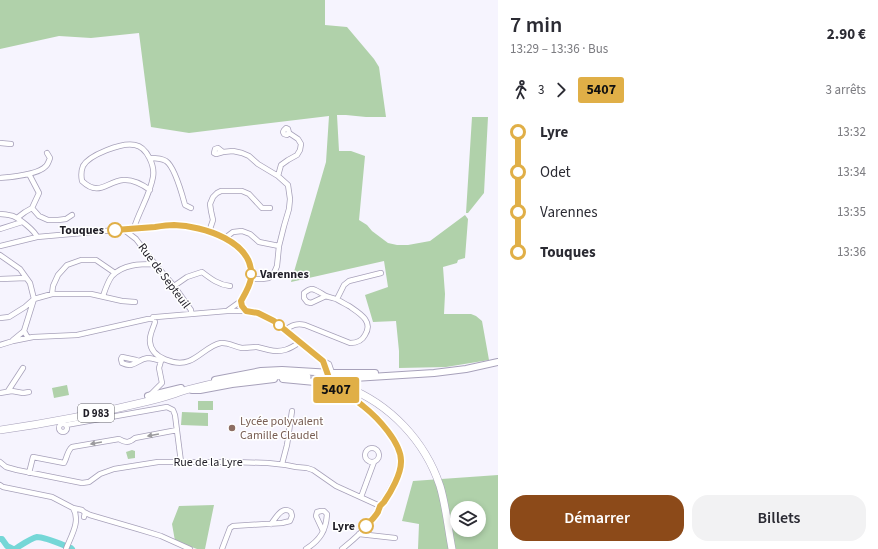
<!DOCTYPE html>
<html lang="fr">
<meta charset="utf-8">
<style>
body{margin:0;font-family:"Source Sans 3",sans-serif;background:#f2f2f3;color:#2b2b33;height:100vh;display:flex;flex-direction:column;font-size:15px;white-space:nowrap}
*{box-sizing:border-box;margin:0}
p{font-size:13px;color:#7c7c81}
.icon{flex:none;width:22px;height:22px;fill:none;stroke:currentColor;stroke-width:2;stroke-linecap:round;stroke-linejoin:round}
.map{position:relative;flex:1;overflow:hidden}
.sheet{display:flex;flex-direction:column;background:#fff;width:380px}
.sheet>*{flex:none}
.badge{padding:0 8px;border-radius:3px;font-size:14px;line-height:26px}
.tools{position:absolute;left:450px;top:501px;display:grid;gap:8px}
.tools a{display:grid;place-items:center;width:36px;height:36px;border-radius:50%;background:#fff;box-shadow:0 2px 6px #0003;font-size:20px}
.map>.badge{position:absolute;translate:-50% -50%;box-shadow:0 0 0 2px #fff}
.legs{display:flex;align-items:center;gap:6px;height:44px;padding:0 12px;font-size:13px}
.legs p{margin-inline-start:auto}
.summary{display:flex;align-items:center;justify-content:space-between;height:68px;padding:0 12px}
h1{font-size:22px;font-weight:600;line-height:30px}
.primary-button{display:flex;gap:8px;margin-top:auto;padding:8px 12px}
.primary-button a{flex:1;height:46px;border-radius:16px;background:#8c4a19;color:#fff;font-size:16px;font-weight:600;line-height:46px;text-align:center}
.primary-button a+a{background:#f2f2f3;color:#2b2b33}
ul{padding:0 12px;list-style:none}
li{display:flex;align-items:center;gap:14px;height:40px;font-size:15px}
li i{display:grid;place-items:center;width:6px;height:100%;margin:0 5px;background:currentColor}
li i::after{content:'';width:10px;height:10px;margin:-5px;border:3px solid;border-radius:50%;background:#fff}
li p{margin-inline-start:auto}
li:first-child i{background:linear-gradient(#0000 50%,currentColor 0)}
li:last-child i{background:linear-gradient(currentColor 50%,#0000 0)}
main{display:flex;flex:1;min-height:0}
.map>svg:first-child{display:block}
</style>
<main>
<div class="map">
<svg width="498" height="549" viewBox="0 0 498 549">
<rect width="100%" height="100%" fill="#f6f4fe"/>
<path fill="#b0d1aa" fill-rule="evenodd" d="M 0,0 L 325,0 L 325,25 L 347,27 L 374,59 L 379,67 L 386,117 L 366,117 L 346,115 L 337,115 L 339,151 L 351,151 L 365,156 L 359,220 L 367,225 L 372,231 L 388,243 L 397,245 L 408,245 L 430,241 L 465,215 L 468,219 L 465,258 L 458,260 L 457,263 L 443,267 L 445,294 L 444,314 L 471,314 L 476,316 L 482,321 L 489,360 L 446,367 L 399,368 L 399,351 L 396,321 L 373,322 L 365,295 L 388,287 L 384,261 L 291,282 L 326,162 L 329,116 L 189,133 L 151,127 L 139,33 L 91,38 L 59,36 L 0,49 Z
M 472,117 L 488,117 L 484,193 L 468,213 L 466,213 Z
M 67,385 L 69,395 L 54,398 L 52,388 Z
M 198,401 L 213,401 L 213,410 L 198,410 Z
M 182,412 L 208,413 L 208,426 L 181,425 Z
M 132,450 L 135,451 L 135,458 L 128,459 L 126,452 Z
M 498,475 L 498,549 L 418,549 L 419,524 L 402,521 L 413,481 ZM 457,508 L 479,508 L 479,530 L 457,530 Z
M 214,505 L 205,549 L 197,549 L 175,541 L 172,524 L 179,506 Z"/>
<g fill="none" stroke-linecap="round" stroke-linejoin="round">
<path stroke="#75d7d7" stroke-width="6" d="M 0,539 L 2,539 L 7,546 L 13,549
M 15,549 C 20,546 31,538 37,537 C 45,537 63,545 71,548 L 72,549"/>
<path stroke="#cbc9d3" stroke-width="7" stroke-dasharray="7 3.5" stroke-linecap="butt" d="M 307,377 L 325,380 L 346,387"/>
<defs>
<path id="minor" d="M 0,143 L 11,144
M 223,152 L 216,154 L 214,153 L 215,149 L 218,148 L 223,152 L 233,151 L 242,153 L 249,156 L 258,164 L 278,176 L 288,185 L 290,199 L 289,209 L 284,226 L 279,246 L 277,266 L 274,273 L 269,278 L 262,279 L 251,279
M 150,158 C 156,158 161,158 166,161 C 175,167 182,194 185,205 L 191,208
M 278,176 L 281,165 L 288,160 L 297,155 L 300,150 L 301,144 L 298,139 L 289,133 L 288,129 L 286,128 L 284,130 L 283,132 L 284,134 L 287,135 L 289,133
M 0,178 C 11,177 38,175 46,166 C 48,164 49,161 50,158 L 47,153
M 32,208 L 39,216 L 48,220 L 58,220 L 66,219 L 72,215
M 0,214 C 4,214 9,215 13,216 C 20,219 35,231 37,237
M 17,218 L 25,212 L 32,208 L 39,193 L 29,174
M 134,228 C 139,211 150,195 153,177 C 155,166 147,147 135,145 C 122,142 89,155 83,166 C 81,171 81,176 82,181 C 99,197 106,182 123,180 C 133,179 142,184 150,190
M 0,229 L 22,222
M 123,229 L 136,239 L 155,264 L 174,286 L 191,310 L 191,314
M 209,232 L 213,220 L 211,211 L 210,204 L 213,197 L 217,193 L 221,191 L 242,191 L 249,194 L 262,208 L 270,208
M 225,238 L 233,232 L 242,231 L 250,234 L 259,242 L 279,246
M 0,246 L 37,237 L 173,225 L 190,227 L 209,232 L 225,238 L 238,246 L 246,255 L 251,268 L 251,279 L 248,287 L 241,301 L 227,311 L 156,317 L 153,317 L 152,319 L 148,319 L 77,335 L 33,337 L 13,341 L 0,345
M 0,255 L 20,269 L 30,283 L 34,299 L 24,331 L 28,338
M 0,279 L 26,278
M 174,286 L 187,277 L 202,272 C 211,279 219,285 230,286
M 52,294 L 53,286 L 58,275 L 67,265 L 81,260 L 96,260 L 115,273
M 103,296 C 105,290 108,281 112,276 C 123,264 141,264 155,264
M 337,299 L 344,285 L 349,281 L 381,273
M 227,311 L 246,311 L 258,313 L 274,321 L 323,361 L 329,364 L 336,385 L 341,391
M 0,318 L 9,317 L 25,307 L 34,299 L 52,294 L 91,294 L 122,301 L 135,302
M 155,322 C 153,329 149,335 150,342 C 151,358 176,366 189,361 C 200,357 209,345 221,343 C 228,342 235,347 242,348 C 247,348 252,347 257,347 C 261,348 265,349 269,350 C 282,353 290,349 300,342
M 285,330 C 292,325 297,323 305,325 L 350,343 C 357,343 362,341 365,335 C 374,321 359,313 349,306 C 345,304 342,302 338,300 C 335,298 330,298 326,296 C 322,294 317,290 312,289 C 309,289 307,291 304,293 L 304,298 L 307,302 L 311,303 L 326,296
M 13,340 L 24,331
M 139,361 L 136,360 L 122,357 L 121,359 L 122,363 C 135,369 137,359 148,358 C 152,358 157,360 161,361 L 163,359
M 323,361 L 333,389 C 344,393 354,398 363,406 C 377,417 402,443 401,462 C 401,469 397,476 394,482 C 390,491 386,498 380,506 C 377,511 375,517 371,521 C 363,532 352,541 342,549
M 316,383 L 333,389
M 8,391 L 23,368
M 0,393 L 12,391 L 23,393 L 29,392
M 151,394 L 162,383 L 159,368 L 161,361
M59 428a4 4 0 1 1 8 0a4 4 0 1 1-8 0Z
M 66,425 L 167,407 L 173,410 L 175,415 L 181,462
M365 455a7 7 0 1 1 14 0a7 7 0 1 1-14 0Z
M 0,462 L 6,467 L 17,470 L 82,483 L 89,482 L 100,474 L 114,469 L 158,462 L 232,462 L 268,463 L 286,465 L 296,467 L 307,468 L 313,470 L 336,486 L 380,506
M 282,464 L 287,445 L 292,411
M 29,473 L 33,457 L 64,463 C 67,458 67,451 72,447 L 119,439 C 126,443 129,443 135,438 L 177,430
M 0,485 L 3,487 L 52,497 L 73,508 L 82,510 L 85,513 L 84,517
M 361,497 L 374,462
M 84,512 L 90,515 L 138,529 L 161,536 L 190,549
M 359,534 L 395,538
M 66,549 C 71,536 81,521 73,508
M 222,549 L 230,528 L 233,526 L 282,523 L 290,521 L 292,516 L 291,512 C 282,505 276,518 271,524
M 306,549 C 320,540 326,531 327,514 L 324,511 L 321,511 L 317,512 L 316,516 L 323,531"/>
<path id="secondary" d="M 283,379 L 315,382 L 354,378 L 434,373 L 466,369 L 498,362
M 215,380 L 261,371 L 282,370 L 332,373 L 375,373
M 192,390 L 200,390 L 232,384 L 274,379
M 148,396 L 181,388"/>
<path id="primary" d="M 346,387 C 390,404 425,441 440,486 C 446,506 448,528 452,549
M 0,430 C 50,423 100,413 149,401 C 163,398 176,393 190,389 C 228,379 268,373 307,377"/>
</defs>
<use href="#minor" stroke="#a7a1ba" stroke-width="6"/>
<use href="#secondary" stroke="#a7a1ba" stroke-width="8"/>
<use href="#primary" stroke="#a7a1ba" stroke-width="8"/>
<use href="#minor" stroke="#fff" stroke-width="4.5"/>
<use href="#secondary" stroke="#fff" stroke-width="6"/>
<use href="#primary" stroke="#fff" stroke-width="7"/>
</g>
<defs><path id="oneway-solid" d="M-6-.8H1V-3.2L6.5 0L1 3.2V.8H-6Z"/></defs>
<g fill="#9b9a9e">
<use href="#oneway-solid" transform="translate(153 435) rotate(170)"/>
<use href="#oneway-solid" transform="translate(96 443) rotate(170)"/>
</g>
<g fill="none" stroke-linecap="round" stroke-linejoin="round">
<defs>
<path id="line-1" d="M 115,230 C 129,229 142,228 155,227 C 161,226 168,225 174,225 C 202,226 255,241 251,278 C 250,286 245,294 241,301 L 242,306 L 246,311 L 258,313 L 274,321 L 323,361 L 333,389 C 344,393 354,398 363,406 C 377,417 402,443 401,462 C 401,474 391,492 384,502 C 383,503 381,505 380,506 C 380,507 378,511 378,512 C 375,517 370,522 366,526"/>
</defs>
<use href="#line-1" stroke="#fff" stroke-width="9"/>
<use href="#line-1" stroke="#e0af47" stroke-width="6"/>
</g>
<g fill="#fff" stroke="#e0af47" stroke-width="2">
<circle cx="115" cy="230" r="7"/>
<circle cx="251" cy="274" r="5"/>
<circle cx="279" cy="325" r="5"/>
<circle cx="366" cy="526" r="7"/>
</g>
<circle fill="#8d6e63" stroke="#fff" stroke-width="1.5" cx="232" cy="428" r="4"/>
<g text-anchor="middle" dominant-baseline="central" stroke-width="3" stroke-linejoin="round" paint-order="stroke">
<rect fill="#fff" stroke="#636268" stroke-width="1" x="78" y="404" width="36" height="18" rx="3"/>
<g font-size="11" font-weight="bold" fill="#201e27">
<text x="96" y="413">D 983</text>
</g>
<g font-size="12" font-weight="bold" fill="#201e27" stroke="#fff" text-anchor="end">
<text x="104" y="230">Touques</text>
<text x="260" y="274" text-anchor="start">Varennes</text>
<text x="355" y="526">Lyre</text>
</g>
<g font-size="12" fill="#201e27" stroke="#fff">
<text transform="translate(164 276) rotate(53)">Rue de Septeuil</text>
<text x="208" y="462">Rue de la Lyre</text>
</g>
<g font-size="12" fill="#785e54" stroke="#fff" text-anchor="start">
<text x="240" y="421">Lycée polyvalent<tspan x="240" dy="14">Camille Claudel</tspan></text>
</g>
</g>
</svg>
<div class="tools">
<a><svg class="icon" aria-label="layers" viewBox="0 0 24 24"><path d="M12 4l9 5-9 5-9-5zM3 14l9 5 9-5"/></svg></a>
</div>
<b class="badge" style="left:336px;top:390px;background:#e0af47;color:#111">5407</b>
</div>
<section class="sheet">
<div class="summary"><div><h1>7 min</h1><p>13:29 – 13:36 · Bus</p></div><b>2.90 €</b></div>
<div class="legs"><svg class="icon" aria-label="walk" viewBox="0 0 24 24"><circle cx="13" cy="4" r="2"/><path d="M13 8l-2 6 4 7M11 14l-3 7M7 12l3-4h3l4 4"/></svg>3<svg class="icon" aria-label="forward" viewBox="0 0 24 24"><path d="M9 5l7 7-7 7"/></svg><b class="badge" style="background:#e0af47;color:#111">5407</b><p>3 arrêts</p></div>
<ul>
<li><i style="color:#e0af47"></i><b>Lyre</b><p>13:32</p></li>
<li><i style="color:#e0af47"></i><span>Odet</span><p>13:34</p></li>
<li><i style="color:#e0af47"></i><span>Varennes</span><p>13:35</p></li>
<li><i style="color:#e0af47"></i><b>Touques</b><p>13:36</p></li>
</ul>
<div class="primary-button"><a>Démarrer</a><a>Billets</a></div>
</section>
</main>
